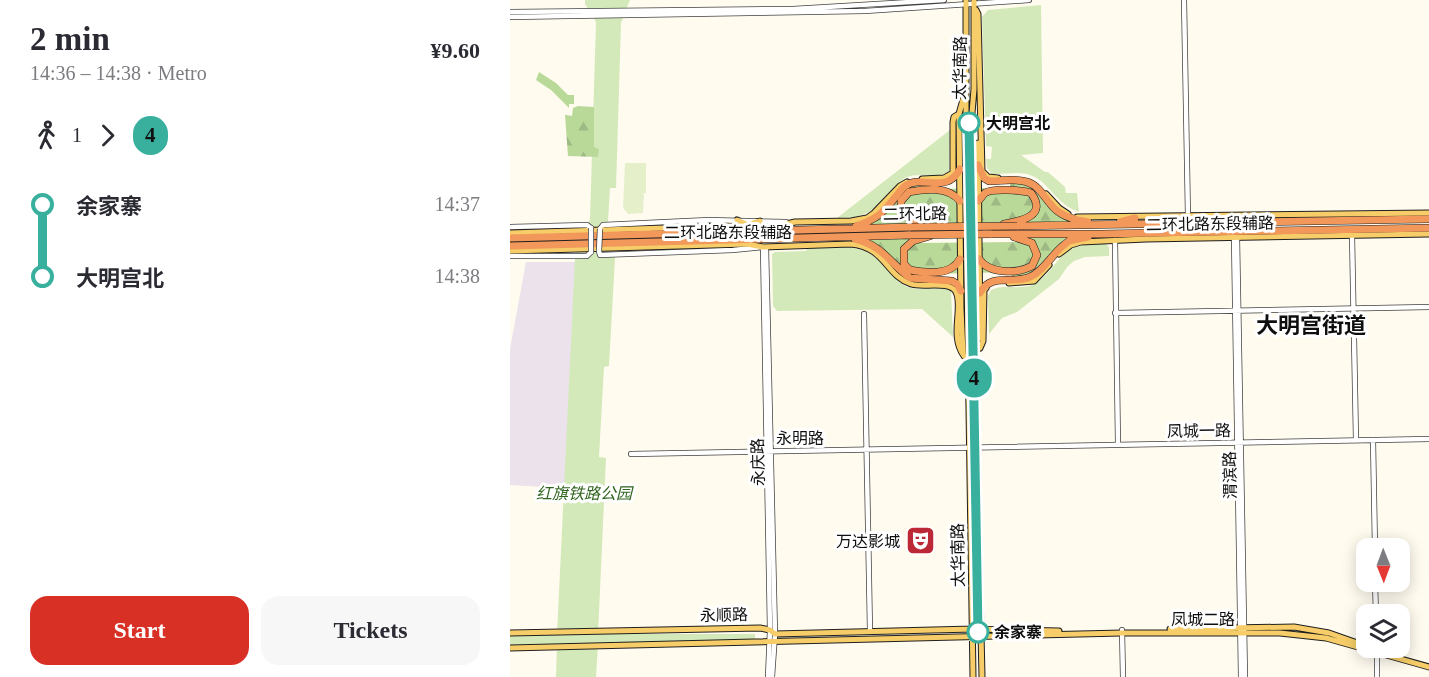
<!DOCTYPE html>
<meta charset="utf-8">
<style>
body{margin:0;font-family:"Times New Roman","Noto Sans SC",serif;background:#f7f7f7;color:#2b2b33;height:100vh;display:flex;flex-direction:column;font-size:22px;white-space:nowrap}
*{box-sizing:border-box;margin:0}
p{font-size:20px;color:#7c7c81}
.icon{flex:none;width:33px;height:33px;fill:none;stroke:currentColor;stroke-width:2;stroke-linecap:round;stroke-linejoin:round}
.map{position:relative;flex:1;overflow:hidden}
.side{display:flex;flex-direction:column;background:#fff;width:510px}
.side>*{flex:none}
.badge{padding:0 12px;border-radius:20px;font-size:21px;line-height:39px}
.needle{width:39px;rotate:179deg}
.buttons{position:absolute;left:846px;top:538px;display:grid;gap:12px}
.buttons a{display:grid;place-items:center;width:54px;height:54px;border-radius:12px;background:#fff;box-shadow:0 3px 15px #0003;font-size:30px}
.map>.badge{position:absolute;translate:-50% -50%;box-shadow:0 0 0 3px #fff}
.legs{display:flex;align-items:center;gap:9px;height:66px;padding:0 30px;font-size:20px}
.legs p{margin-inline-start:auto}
.summary{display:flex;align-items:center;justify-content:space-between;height:102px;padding:0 30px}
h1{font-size:33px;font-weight:700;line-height:45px}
.button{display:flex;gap:12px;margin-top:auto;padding:12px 30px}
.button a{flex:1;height:69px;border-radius:18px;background:#d93025;color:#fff;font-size:24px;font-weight:700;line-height:69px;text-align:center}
.button a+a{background:#f7f7f7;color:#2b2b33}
ul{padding:0 30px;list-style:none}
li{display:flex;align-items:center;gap:21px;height:72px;font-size:22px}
li i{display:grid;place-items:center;width:9px;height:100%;margin:0 8px;background:currentColor}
li i::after{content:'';width:15px;height:15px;margin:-8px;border:4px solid;border-radius:50%;background:#fff}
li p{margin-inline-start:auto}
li:first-child i{background:linear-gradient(#0000 50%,currentColor 0)}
li:last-child i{background:linear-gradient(currentColor 50%,#0000 0)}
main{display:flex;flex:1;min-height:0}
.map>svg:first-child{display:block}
</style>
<main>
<section class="side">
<div class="summary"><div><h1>2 min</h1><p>14:36 – 14:38 · Metro</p></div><b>¥9.60</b></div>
<div class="legs"><svg class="icon" aria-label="walk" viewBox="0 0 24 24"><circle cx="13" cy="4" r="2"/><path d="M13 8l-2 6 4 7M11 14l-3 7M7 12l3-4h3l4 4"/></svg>1<svg class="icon" aria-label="forward" viewBox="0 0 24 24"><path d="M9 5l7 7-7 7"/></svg><b class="badge" style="background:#39b09e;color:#111">4</b></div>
<ul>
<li><i style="color:#39b09e"></i><b>余家寨</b><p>14:37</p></li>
<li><i style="color:#39b09e"></i><b>大明宫北</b><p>14:38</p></li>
</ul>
<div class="button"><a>Start</a><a>Tickets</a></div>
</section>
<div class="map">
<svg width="919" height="677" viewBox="0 0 919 677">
<defs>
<pattern id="forest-firs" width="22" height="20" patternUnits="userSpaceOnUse" patternTransform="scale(1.5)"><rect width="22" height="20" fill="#b9d999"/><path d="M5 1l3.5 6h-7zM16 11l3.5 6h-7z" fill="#9eb983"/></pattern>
</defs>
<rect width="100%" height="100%" fill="#fffbef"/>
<path fill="#ebe2ec" d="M 16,262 L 77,262 L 67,489 L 0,485 L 0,349 Z"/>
<path fill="#d4e9b9" d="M 75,0 L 120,0 L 111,23 L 106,188 L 100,188 L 98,221 L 105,258 L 99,366 L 94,367 L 89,457 L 96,458 L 88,634 L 245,634 L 245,639 L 88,644 L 86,677 L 46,677 L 47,644 L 0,645 L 0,636 L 47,634 L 65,258 L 80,219 L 86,22 L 75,4 Z
M 531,5 L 533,153 L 511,155 L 535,172 L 538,172 L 555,187 L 556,193 L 567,193 L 569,212 C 545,204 540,182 520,175 C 509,171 495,174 482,174 L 477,168 L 476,159 L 481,159 L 482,147 L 476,146 L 472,17 L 478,10 Z
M 440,130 L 439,171 C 427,180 410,172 397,177 C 390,180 385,187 380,193 C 362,213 354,218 327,218 Z
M 596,244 L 599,247 L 599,256 L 575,257 L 564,261 L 558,266 L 549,279 L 507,312 L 492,318 L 479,334 L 478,296 L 481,290 C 493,284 509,290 522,285 C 540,277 546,256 564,248 C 574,244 585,244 596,244 Z
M 297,248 C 320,248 351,242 369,260 C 378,268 384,280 395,286 C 410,293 427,285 441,291 L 443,337 L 412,309 L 267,311 L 263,306 L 262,254 L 265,252 L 296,251 Z"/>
<path fill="url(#forest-firs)" d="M 29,72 L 46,83 L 58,95 L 64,95 L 64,104 L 59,104 L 59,108 L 41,90 L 26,80 Z
M 68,106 L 84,107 L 84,147 L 89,149 L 88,157 L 58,156 L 55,115 L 62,116 L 63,108 Z
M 500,183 L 514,184 L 522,187 L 562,222 L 357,225 L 391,193 L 401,186 L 417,184 L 418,189 L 500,188 Z
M 562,236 L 548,245 L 524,271 L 516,276 L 502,277 L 501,272 L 419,274 L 419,278 L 406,279 L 356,240 L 401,238 L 406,243 L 514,242 L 516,237 Z"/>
<path fill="#e5f0cb" d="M 115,163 L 136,163 L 136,193 L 134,193 L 133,213 L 118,214 L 113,208 Z"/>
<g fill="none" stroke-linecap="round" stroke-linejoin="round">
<defs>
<path id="minor" d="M 674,0 L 678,217
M 0,12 L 283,9 L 434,0
M 0,17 L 355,11 L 519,0
M 0,227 L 77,225 L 81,228
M 90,229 L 93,225 L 199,220 L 276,222
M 842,235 L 846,440
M 724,237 L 731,677
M 727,237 L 735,677
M 605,240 L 608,444
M 256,248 L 265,634 L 262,677
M 89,251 L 90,255 L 223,250 L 253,247 L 260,630 L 258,677
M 0,256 L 77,256 L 81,252
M 605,313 L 919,307
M 354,314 L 360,631
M 863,440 L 865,549
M 121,454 L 919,439
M 865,582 L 866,615
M 612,630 L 613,677
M 867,648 L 867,677"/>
<path id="major" d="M 456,0 L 456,208 L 463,677
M 464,0 L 464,89 L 462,113 L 463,275 L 472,677
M 466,10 L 468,14 L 472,171 L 478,177 L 488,178
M 468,143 L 470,338
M 412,179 L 434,178 L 443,173 L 443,122 L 444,117 L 449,114
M 536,194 L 549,208 L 558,214
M 567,217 L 919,213
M 227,220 L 238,225
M 234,226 L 250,221
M 0,233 L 216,226 L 263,227 L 285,222 L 341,221 L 357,218 L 364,213 L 390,186 L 397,182
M 0,251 L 237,244 L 253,247 L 340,244 C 376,247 375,275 401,284 C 412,288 440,280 446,292 C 454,307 439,335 454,356
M 549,254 L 561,245 L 571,242 L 636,239 L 919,234
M 499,283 L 524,281 L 539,265
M 470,348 L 473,341 L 474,290 L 476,288
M 453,353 L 451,308 L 449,114 L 454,96
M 660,629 L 784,627 L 819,633 L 856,646
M 0,633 L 250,628 L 260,630 L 265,634 L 463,629 L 549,631
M 0,648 L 612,633 L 770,633 L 816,638 L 919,667"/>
<path id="highway" d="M 468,165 L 474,178 L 479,181 C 491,181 506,178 517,182 C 529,185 536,200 544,208 C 553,217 565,220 578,222
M 468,201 C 471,198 472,196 475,193 C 482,188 512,190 521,193 C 538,216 511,221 494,224
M 610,222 L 625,218
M 346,226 C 367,219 373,213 386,196 C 389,193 392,188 395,186 C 413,174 436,195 450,169
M 417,226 C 403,221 390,219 391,201 L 399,192 C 417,189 438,186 450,201
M 507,226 L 919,219
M 480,234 L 591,234 L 919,228
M 420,236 L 403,241 L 394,249 L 394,264 L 400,270 C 417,273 441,276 450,259
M 0,238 L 401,227
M 345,239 C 373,246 379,262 400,278 L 442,281 L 447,284 L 451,291
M 0,246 L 400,235
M 469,259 C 479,274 507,274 522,266 L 527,255 L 522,243 L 504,237
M 470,293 C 481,272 502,285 520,277 C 534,271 542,254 554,245 L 559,241 L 578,237"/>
</defs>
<use href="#minor" stroke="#414141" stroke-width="6"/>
<use href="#major" stroke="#1f1f1f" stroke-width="7"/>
<use href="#highway" stroke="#1f1f1f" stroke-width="8"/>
<use href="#minor" stroke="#fff" stroke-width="4.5"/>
<use href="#major" stroke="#f6cd68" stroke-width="5"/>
<use href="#highway" stroke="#f1985a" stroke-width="7"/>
<defs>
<path id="minor-bridge" d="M 81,228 L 81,252
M 89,251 L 90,229"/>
<path id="highway-bridge" d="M 401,227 L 507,226
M 400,235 L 480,234"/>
</defs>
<use href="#minor-bridge" stroke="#414141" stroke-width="6" stroke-linecap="butt"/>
<use href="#highway-bridge" stroke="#1f1f1f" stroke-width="8" stroke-linecap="butt"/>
<use href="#minor-bridge" stroke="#fff" stroke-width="4.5"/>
<use href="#highway-bridge" stroke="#f1985a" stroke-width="7"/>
</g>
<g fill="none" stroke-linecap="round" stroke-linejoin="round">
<defs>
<path id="line-1" d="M 459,123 L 468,632"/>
</defs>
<use href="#line-1" stroke="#fff" stroke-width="14"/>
<use href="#line-1" stroke="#39b09e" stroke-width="9"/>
</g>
<defs>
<symbol id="theatre-square" viewBox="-11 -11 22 22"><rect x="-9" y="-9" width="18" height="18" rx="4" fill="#bc2836" stroke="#fff"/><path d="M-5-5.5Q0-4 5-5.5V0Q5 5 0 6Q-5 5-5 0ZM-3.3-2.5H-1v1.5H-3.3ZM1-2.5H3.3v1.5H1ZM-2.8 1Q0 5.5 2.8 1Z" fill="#fff"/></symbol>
</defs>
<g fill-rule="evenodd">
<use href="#theatre-square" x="394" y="524" width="33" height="33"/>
</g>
<g fill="#fff" stroke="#39b09e" stroke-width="3">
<circle cx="459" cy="123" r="10"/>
<circle cx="468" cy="632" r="10"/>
</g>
<g text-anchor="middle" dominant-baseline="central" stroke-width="6" stroke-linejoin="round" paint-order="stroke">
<g font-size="16" fill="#0e0e0e" stroke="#fff">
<text transform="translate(450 68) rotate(-89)">太华南路</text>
<text transform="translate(405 214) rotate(-1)">二环北路</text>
<text transform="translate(700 224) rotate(-1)">二环北路东段辅路</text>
<text x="218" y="232">二环北路东段辅路</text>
<text transform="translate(689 431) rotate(-1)">凤城一路</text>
<text x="290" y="438">永明路</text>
<text transform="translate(248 462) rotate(-91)">永庆路</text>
<text transform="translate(720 475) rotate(-91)">渭滨路</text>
<text transform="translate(448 555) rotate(-91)">太华南路</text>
<text transform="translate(214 615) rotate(-1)">永顺路</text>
<text x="693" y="619">凤城二路</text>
</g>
<g font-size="16" font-weight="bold" fill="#0e0e0e" stroke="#fff" text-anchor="start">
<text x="476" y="123">大明宫北</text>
<text x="484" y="632">余家寨</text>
</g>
<g font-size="16" font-style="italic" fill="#31651f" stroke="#fff">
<text x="74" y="493">红旗铁路公园</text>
</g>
<g font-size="16" fill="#0e0e0e" stroke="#fff" text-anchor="end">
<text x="390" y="541">万达影城</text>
</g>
<g font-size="22" font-weight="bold" fill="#0e0e0e" stroke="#fff">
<text x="801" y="325">大明宫街道</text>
</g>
</g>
</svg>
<div class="buttons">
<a><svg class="needle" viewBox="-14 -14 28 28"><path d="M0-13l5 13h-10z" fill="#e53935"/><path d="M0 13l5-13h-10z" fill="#7c7c81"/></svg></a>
<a><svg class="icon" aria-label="layers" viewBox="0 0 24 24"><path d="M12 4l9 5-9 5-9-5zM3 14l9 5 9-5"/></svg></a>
</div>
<b class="badge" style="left:464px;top:378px;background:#39b09e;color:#111">4</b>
</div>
</main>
